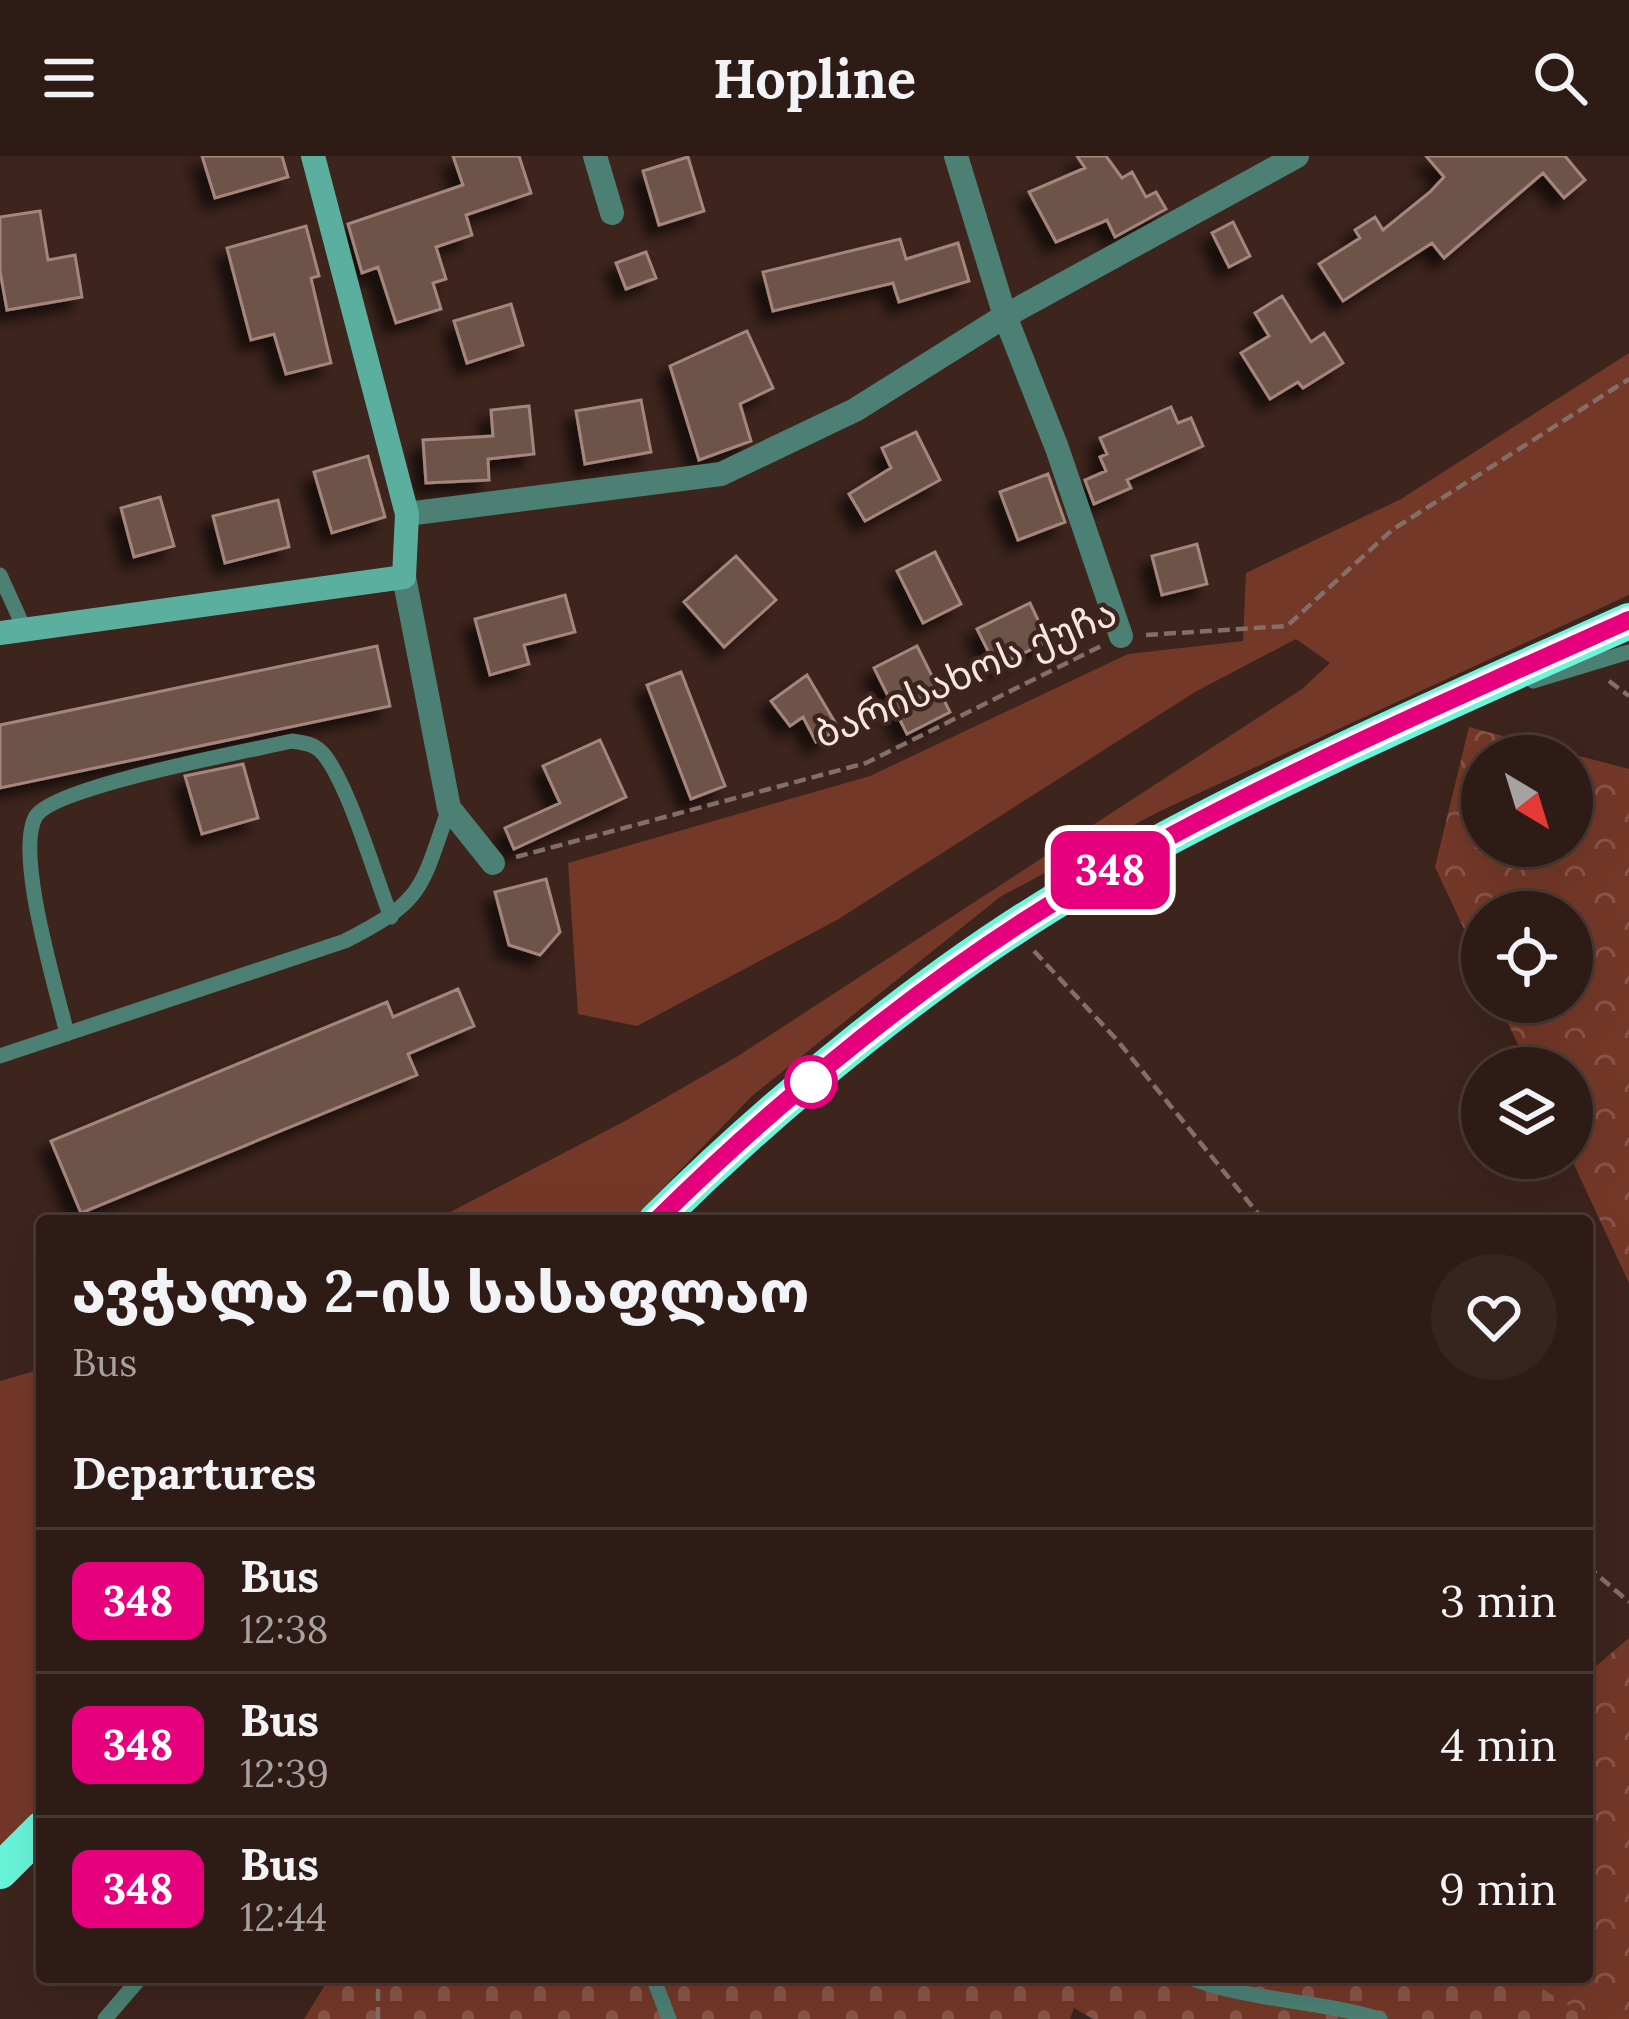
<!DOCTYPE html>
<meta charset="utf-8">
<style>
body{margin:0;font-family:Lora,"Noto Sans Georgian",serif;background:#36241f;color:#f1f3f6;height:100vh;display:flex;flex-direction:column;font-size:45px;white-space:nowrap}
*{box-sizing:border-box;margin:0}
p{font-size:39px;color:#a7a1a1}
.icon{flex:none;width:66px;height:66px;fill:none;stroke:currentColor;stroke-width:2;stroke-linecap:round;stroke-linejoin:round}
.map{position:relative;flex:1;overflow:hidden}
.side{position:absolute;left:36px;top:1059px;width:1557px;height:768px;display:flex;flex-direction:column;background:#2e1b16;border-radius:12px;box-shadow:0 12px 48px #0002,0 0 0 3px #493935}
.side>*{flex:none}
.badge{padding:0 24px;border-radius:18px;font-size:42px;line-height:78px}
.needle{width:78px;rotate:142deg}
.fabs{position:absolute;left:1461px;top:579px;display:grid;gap:24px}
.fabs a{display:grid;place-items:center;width:132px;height:132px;border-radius:50%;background:#2e1b16;box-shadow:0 12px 48px #0002,0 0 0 3px #493935;font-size:60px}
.map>.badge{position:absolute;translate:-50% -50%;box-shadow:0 0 0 6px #fff}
h2{padding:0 36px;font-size:45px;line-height:108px}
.round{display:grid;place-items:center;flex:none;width:126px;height:126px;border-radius:63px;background:#36241f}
.headline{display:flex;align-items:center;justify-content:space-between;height:204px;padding:0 36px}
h1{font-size:57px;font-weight:800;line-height:90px}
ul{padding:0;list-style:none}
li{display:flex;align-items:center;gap:36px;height:144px;padding:0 36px;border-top:3px solid #493935}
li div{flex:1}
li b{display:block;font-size:45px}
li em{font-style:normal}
li .badge{min-width:132px;font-weight:700;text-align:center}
header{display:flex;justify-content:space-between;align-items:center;height:156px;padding:0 36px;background:#2e1b16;font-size:54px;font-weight:800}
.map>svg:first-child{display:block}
</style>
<header><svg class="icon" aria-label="menu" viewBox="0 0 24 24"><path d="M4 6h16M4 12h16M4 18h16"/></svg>Hopline<svg class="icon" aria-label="search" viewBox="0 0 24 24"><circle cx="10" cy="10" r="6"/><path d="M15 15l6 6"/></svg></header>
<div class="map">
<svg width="1629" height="1863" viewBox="0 0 1629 1863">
<defs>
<pattern id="forest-crowns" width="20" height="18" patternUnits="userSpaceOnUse" patternTransform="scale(3)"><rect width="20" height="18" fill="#743828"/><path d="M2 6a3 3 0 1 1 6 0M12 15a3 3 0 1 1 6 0" fill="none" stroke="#895547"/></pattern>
<pattern id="cemetery-stones" width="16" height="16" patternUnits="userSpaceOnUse" patternTransform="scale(3)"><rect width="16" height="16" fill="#743828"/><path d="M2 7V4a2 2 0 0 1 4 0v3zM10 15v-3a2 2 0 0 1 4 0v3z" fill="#895547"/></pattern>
<filter id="shadow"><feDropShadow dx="-11" dy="11" stdDeviation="6" flood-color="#0009"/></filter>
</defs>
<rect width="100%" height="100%" fill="#3d241d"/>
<path fill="#743828" d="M 1629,197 L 1629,439 L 1158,656 L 1000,741 L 752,940 L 631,1065 L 433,1065 L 625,965 L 738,900 L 1302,533 L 1330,507 L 1296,483 L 1195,536 L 837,764 L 637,870 L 578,858 L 568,707 L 870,620 L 1128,498 L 1243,485 L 1246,417 L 1401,343 Z
M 42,1213 L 42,1658 L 0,1700 L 0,1225 Z"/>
<path fill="url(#forest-crowns)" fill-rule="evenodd" d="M 1469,571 L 1629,613 L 1629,1127 L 1571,1002 L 1572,912 L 1529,912 L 1498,846 L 1572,846 L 1572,756 L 1482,756 L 1482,811 L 1435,711 ZM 1482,600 L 1572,600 L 1572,690 L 1482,690 Z
M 1629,1482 L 1629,1863 L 1462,1863 L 1477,1821 L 1587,1821 L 1587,1531 L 1595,1511 Z"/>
<path fill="url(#cemetery-stones)" d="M 330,1821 L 1524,1821 L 1590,1863 L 1093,1863 L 1074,1852 L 1070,1863 L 304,1863 Z"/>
<path fill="#6e524a" stroke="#a5867d" stroke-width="3" filter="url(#shadow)" d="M 202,0 L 282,0 L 288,21 L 215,42 Z
M 453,0 L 519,0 L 531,37 L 466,59 L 472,79 L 436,91 L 446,123 L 433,127 L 441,153 L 396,167 L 378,111 L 362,117 L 348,68 L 463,29 Z
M 1077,0 L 1106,0 L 1122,22 L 1132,16 L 1146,41 L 1156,36 L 1166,53 L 1115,81 L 1107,64 L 1056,86 L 1029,36 L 1085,12 Z
M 1426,0 L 1565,0 L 1585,24 L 1564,42 L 1543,17 L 1444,102 L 1432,87 L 1343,145 L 1319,108 L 1360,82 L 1355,74 L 1375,61 L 1383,74 L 1430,36 L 1444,21 Z
M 688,1 L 704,55 L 659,69 L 643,15 Z
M 40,55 L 48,104 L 75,99 L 82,141 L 7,154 L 0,115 L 0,61 Z
M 1233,66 L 1250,100 L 1229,111 L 1212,77 Z
M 306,70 L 319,120 L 311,122 L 331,207 L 286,218 L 274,178 L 251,184 L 227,92 Z
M 900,83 L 906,103 L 958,87 L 969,125 L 899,146 L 893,127 L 773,155 L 763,116 Z
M 646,96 L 656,122 L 626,133 L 616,107 Z
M 1282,140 L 1311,186 L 1324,177 L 1343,207 L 1303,232 L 1298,226 L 1270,243 L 1241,197 L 1269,180 L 1255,157 Z
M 511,148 L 523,189 L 467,207 L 454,165 Z
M 747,175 L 773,232 L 740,248 L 751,285 L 699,304 L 670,210 Z
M 641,244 L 651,296 L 585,308 L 576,255 Z
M 529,250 L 534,298 L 488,303 L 489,324 L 426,327 L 423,284 L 493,280 L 491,254 Z
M 1171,251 L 1178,267 L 1191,262 L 1203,290 L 1127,324 L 1131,332 L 1094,348 L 1085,324 L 1106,315 L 1100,301 L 1107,298 L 1100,282 Z
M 916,276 L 940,324 L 865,365 L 849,338 L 891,312 L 882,292 Z
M 368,300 L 385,361 L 332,377 L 314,316 Z
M 1048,318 L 1065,366 L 1018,384 L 1000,336 Z
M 160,341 L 174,390 L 134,401 L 121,352 Z
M 278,344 L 289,391 L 225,407 L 213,360 Z
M 1197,388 L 1207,428 L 1162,439 L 1152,400 Z
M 935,396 L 961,448 L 923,467 L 897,415 Z
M 736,400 L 776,444 L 724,491 L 684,446 Z
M 565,439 L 575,476 L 524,489 L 529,508 L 490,519 L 475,463 Z
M 1030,447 L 1048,485 L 996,511 L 977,473 Z
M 377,490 L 390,550 L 0,632 L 0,569 Z
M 917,490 L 950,556 L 907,578 L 874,512 Z
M 681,516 L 725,630 L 691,643 L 647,529 Z
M 807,519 L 839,573 L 816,586 L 803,561 L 790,570 L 771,545 Z
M 600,584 L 626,641 L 514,693 L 505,672 L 560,647 L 543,610 Z
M 243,608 L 258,662 L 202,678 L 185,620 Z
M 546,723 L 560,776 L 540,799 L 509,789 L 495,736 Z
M 458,833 L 474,870 L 408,898 L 417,919 L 81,1057 L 51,985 L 387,846 L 393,861 Z"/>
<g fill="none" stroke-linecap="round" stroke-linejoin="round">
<path stroke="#846e68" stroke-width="4.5" stroke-dasharray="12 6" stroke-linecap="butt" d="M 1146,479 L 1287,470 L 1392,374 L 1629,223
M 1609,525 L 1629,540
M 516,701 L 866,607 L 1101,490
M 1034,795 L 1117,884 L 1264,1065
M 1587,1410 L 1629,1446
M 378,1863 L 378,1835 L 384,1821"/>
<path stroke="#4d8074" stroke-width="15" d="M 0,419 L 24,472
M 1533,525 L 1629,496
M 67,878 C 57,834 14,697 36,660 C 55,630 249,595 292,585 C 306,587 316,588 325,600 C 350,633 375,720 391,761
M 0,900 L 345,785 C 424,745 421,733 449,652
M 653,1821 L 669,1863
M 1188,1821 C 1248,1845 1318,1844 1380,1863
M 105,1863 L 141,1821"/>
<path stroke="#4d8074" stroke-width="24" d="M 595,0 L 612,57
M 956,0 L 1005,160 L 1057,292 L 1121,480
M 407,358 L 721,318 L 855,254 L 1005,160 L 1297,0
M 404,421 L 449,652 L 493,707"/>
<path stroke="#5aaf9e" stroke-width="24" d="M 0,477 L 404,421 L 407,358 L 313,0"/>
<path stroke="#69f6db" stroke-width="36" d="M 656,1065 C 778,944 937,813 1086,727 C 1261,627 1445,547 1629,465
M 0,1715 L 42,1673"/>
</g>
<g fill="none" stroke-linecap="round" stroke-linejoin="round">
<defs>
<path id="line" d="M 656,1065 C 780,942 935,815 1086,727 C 1261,626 1445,546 1629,464"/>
</defs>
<use href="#line" stroke="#fff" stroke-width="27"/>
<use href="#line" stroke="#e6007e" stroke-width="18"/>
</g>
<circle fill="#fff" stroke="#e6007e" stroke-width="6" cx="811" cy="926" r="24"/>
<g text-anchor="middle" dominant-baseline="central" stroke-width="9" stroke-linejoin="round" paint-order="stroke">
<g font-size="39" fill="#f8e6e1" stroke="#3d241d">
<text transform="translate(965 517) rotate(-23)">ბარისახოს ქუჩა</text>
</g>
</g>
</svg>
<div class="fabs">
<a><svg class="needle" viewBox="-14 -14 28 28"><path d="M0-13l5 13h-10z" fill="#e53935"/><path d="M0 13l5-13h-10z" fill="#a7a1a1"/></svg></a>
<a><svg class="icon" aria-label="locate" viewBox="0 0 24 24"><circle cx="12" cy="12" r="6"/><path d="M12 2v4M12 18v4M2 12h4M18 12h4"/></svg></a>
<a><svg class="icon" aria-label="layers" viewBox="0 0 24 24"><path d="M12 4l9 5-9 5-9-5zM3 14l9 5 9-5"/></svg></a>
</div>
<b class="badge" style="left:1110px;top:714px;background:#e6007e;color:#fff">348</b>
<section class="side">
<div class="headline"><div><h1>ავჭალა 2-ის სასაფლაო</h1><p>Bus</p></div><a class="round"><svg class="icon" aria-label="heart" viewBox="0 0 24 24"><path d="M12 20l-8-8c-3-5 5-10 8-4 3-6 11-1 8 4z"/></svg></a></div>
<h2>Departures</h2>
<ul>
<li><span class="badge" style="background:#e6007e;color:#fff">348</span><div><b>Bus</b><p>12:38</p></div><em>3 min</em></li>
<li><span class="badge" style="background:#e6007e;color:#fff">348</span><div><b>Bus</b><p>12:39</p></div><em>4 min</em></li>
<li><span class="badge" style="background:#e6007e;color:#fff">348</span><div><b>Bus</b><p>12:44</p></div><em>9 min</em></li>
</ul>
</section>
</div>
